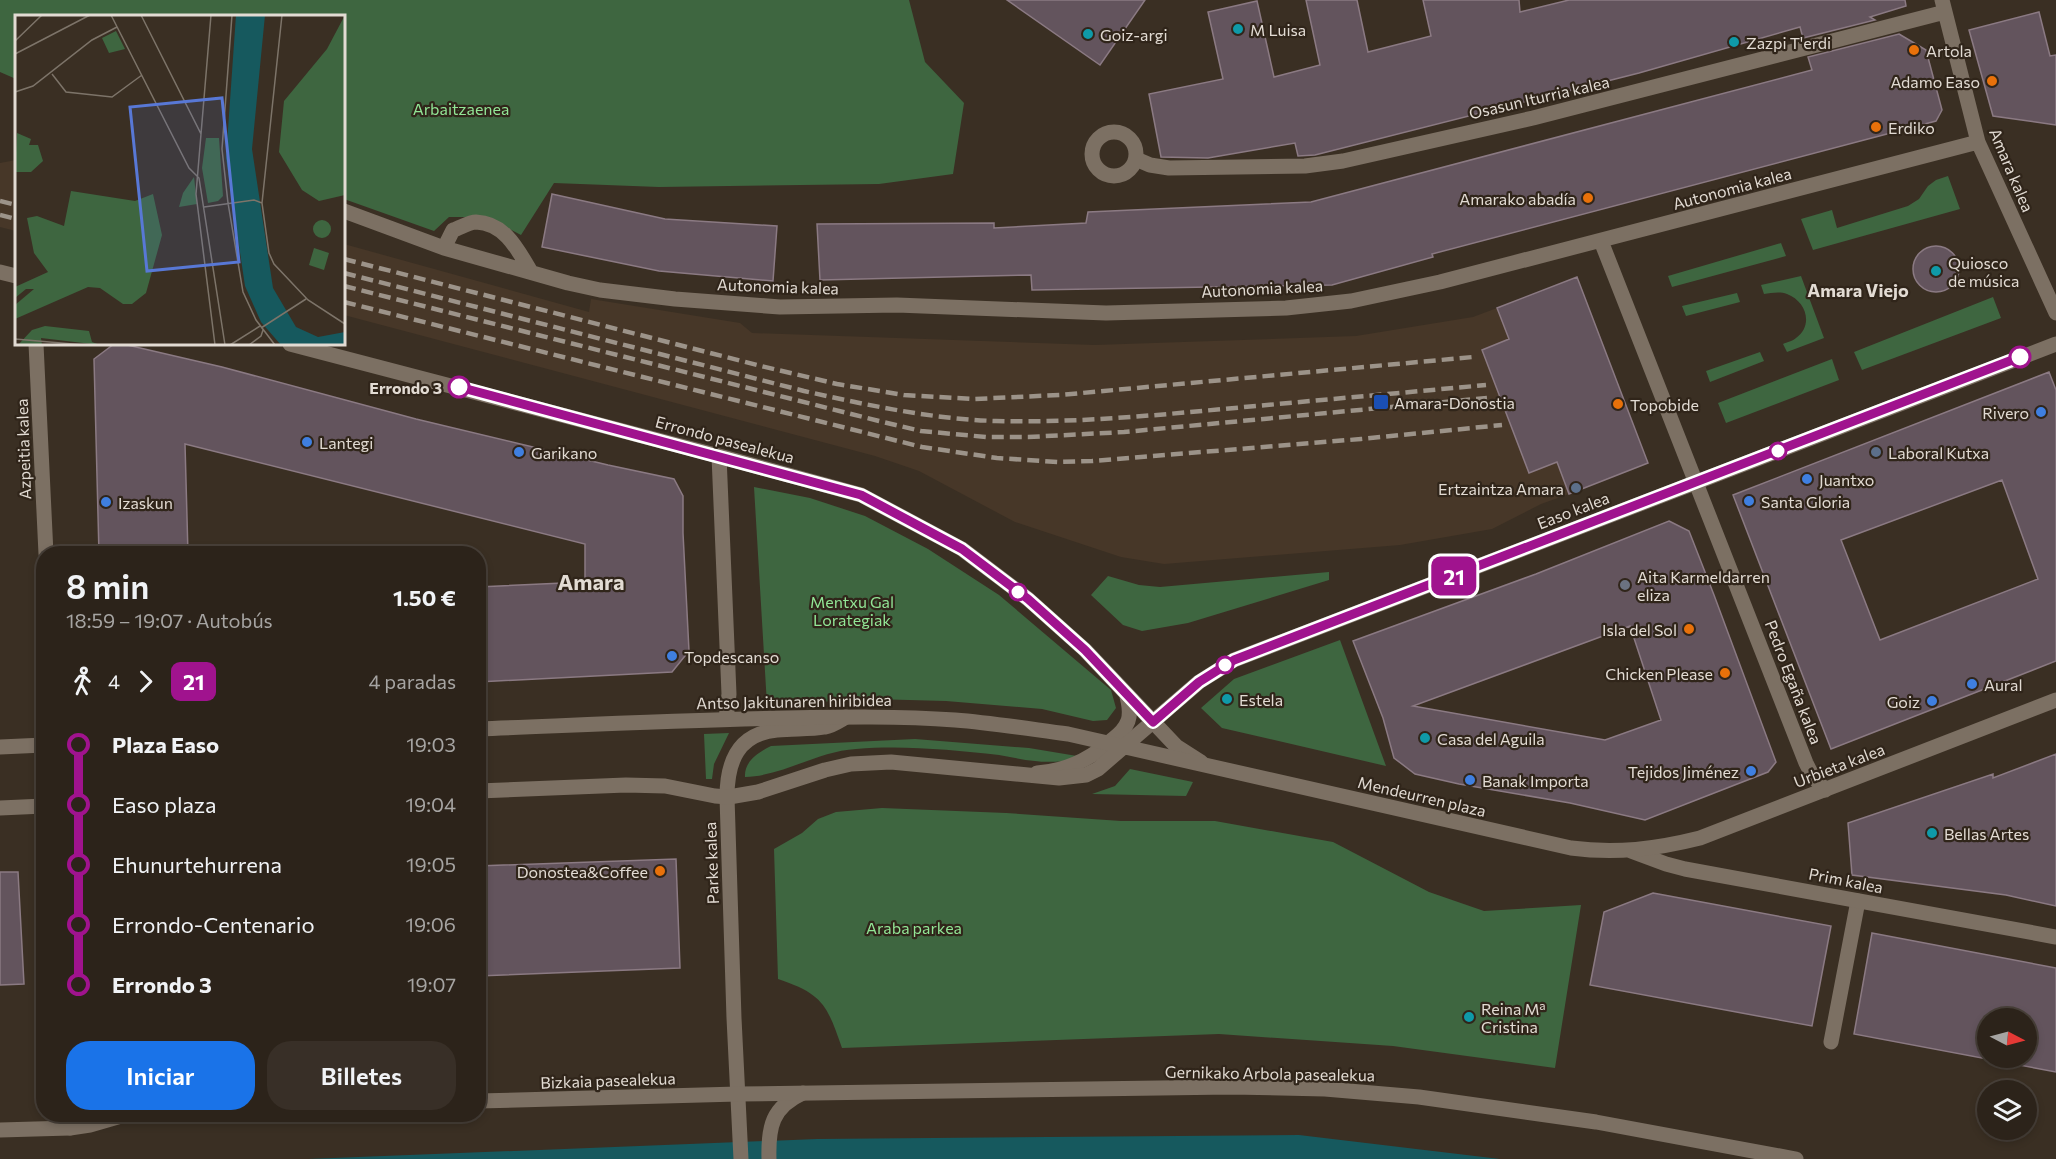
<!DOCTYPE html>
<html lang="es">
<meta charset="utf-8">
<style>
body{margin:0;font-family:Commissioner,sans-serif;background:#382f27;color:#f1f3f6;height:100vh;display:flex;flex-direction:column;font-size:22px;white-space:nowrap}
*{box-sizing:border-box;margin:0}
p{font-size:20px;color:#a6a4a2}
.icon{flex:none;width:33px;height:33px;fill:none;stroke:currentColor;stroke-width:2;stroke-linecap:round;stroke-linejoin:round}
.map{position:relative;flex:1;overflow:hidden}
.side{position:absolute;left:36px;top:546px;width:450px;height:576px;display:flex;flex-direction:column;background:#2c231a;border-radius:24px;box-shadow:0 3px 9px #0003,0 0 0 2px #484039}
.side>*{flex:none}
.badge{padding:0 12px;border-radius:9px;font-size:21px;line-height:39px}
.needle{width:39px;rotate:96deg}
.buttons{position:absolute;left:1977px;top:1008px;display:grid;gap:12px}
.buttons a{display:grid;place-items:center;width:60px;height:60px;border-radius:50%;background:#2c231a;box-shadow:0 3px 9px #0003,0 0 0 2px #484039;font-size:30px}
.map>.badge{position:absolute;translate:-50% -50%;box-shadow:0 0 0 3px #fff}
.legs{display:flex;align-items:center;gap:9px;height:66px;padding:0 30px;font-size:20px}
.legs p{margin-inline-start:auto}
.headline{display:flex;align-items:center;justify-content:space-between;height:102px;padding:0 30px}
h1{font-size:33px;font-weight:600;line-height:45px}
.button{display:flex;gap:12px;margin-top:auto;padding:12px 30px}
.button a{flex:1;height:69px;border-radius:24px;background:#1a73e8;color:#fff;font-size:24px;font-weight:600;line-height:69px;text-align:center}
.button a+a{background:#382f27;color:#f1f3f6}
ul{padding:0 30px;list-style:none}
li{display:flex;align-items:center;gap:21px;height:60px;font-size:22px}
li i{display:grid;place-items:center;width:9px;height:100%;margin:0 8px;background:currentColor}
li i::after{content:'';width:15px;height:15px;margin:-8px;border:4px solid;border-radius:50%;background:#2c231a}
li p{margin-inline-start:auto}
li:first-child i{background:linear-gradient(#0000 50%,currentColor 0)}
li:last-child i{background:linear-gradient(currentColor 50%,#0000 0)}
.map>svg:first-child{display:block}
</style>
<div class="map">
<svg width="2056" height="1159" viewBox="0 0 2056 1159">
<rect width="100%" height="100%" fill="#3a2f23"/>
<path fill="#473728" d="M 16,160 L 16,231 L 0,227 L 0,163 Z
M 344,244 L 589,312 L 591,299 L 740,323 L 752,333 L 1095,345 L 1356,336 L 1473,317 L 1497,308 L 1569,494 L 1541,504 L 1492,529 L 1400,545 L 1164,564 L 1121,557 L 1015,522 L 919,471 L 875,456 L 344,315 Z"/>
<path fill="#3e6640" d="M 0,0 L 909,0 L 925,62 L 964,103 L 953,174 L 879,184 L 659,187 L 554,183 L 521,235 L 486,217 L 449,217 L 434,231 L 344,199 L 344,16 L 16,16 L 16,79 L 0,72 Z
M 1948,176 L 1960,209 L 1813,250 L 1801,219 L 1832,210 L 1837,228 L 1908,206 L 1919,199 L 1928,186 L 1936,180 Z
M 1781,243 L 1786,256 L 1672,287 L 1668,276 Z
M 1801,276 L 1824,338 L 1787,352 L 1783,344 C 1787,342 1793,341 1796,338 C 1814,325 1806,301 1787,294 C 1780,291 1771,293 1764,294 L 1761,285 Z
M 1737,293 L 1740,302 L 1686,316 L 1682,306 Z
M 1993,297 L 2001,318 L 1862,370 L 1854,352 Z
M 1760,352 L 1764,361 L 1710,382 L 1706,371 Z
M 1832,359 L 1839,380 L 1726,423 L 1718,403 Z
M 754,487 L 810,498 L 865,516 L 928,549 L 999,595 L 1111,690 L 1116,708 L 1107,720 L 1093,721 L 1042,709 L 946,701 L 872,699 L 767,705 Z
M 1329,572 L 1329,580 L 1188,623 L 1142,631 L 1123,625 L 1091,595 L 1108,576 L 1139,585 L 1160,587 Z
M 1340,640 L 1386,766 L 1222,728 L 1201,708 L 1234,679 Z
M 729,733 L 714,764 L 712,779 L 706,779 L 704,734 Z
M 915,739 L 1029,748 L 1077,756 L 1077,760 C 1063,761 1049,763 1035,761 C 1023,760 1011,757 999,755 C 952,750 904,745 856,749 C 818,751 783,776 745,777 C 744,761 759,752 771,746 Z
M 1130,769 L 1193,782 L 1186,796 L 1092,794 L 1115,786 Z
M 882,808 L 1006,813 L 1121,821 L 1215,821 L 1333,842 L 1429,892 L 1484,911 L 1581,905 L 1555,1068 L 1393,1046 L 1219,1034 L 842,1048 C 827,1005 823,994 778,979 L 774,849 L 802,833 L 818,819 L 836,812 Z"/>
<path fill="#16595e" d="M 1299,1135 L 1500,1159 L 308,1159 L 817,1139 Z"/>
<path fill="#63545d" stroke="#8b7a83" stroke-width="1.5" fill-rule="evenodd" d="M 1007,0 L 1145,0 L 1100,65 Z
M 1306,0 L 1357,0 L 1368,52 L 1431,36 L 1423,0 L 1519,0 L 1520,12 L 1569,0 L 1905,0 L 1906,6 L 1870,17 L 1875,20 L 1803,38 L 1800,27 L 1639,73 L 1315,155 L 1298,156 L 1295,143 L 1208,158 L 1161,157 L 1149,94 L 1223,79 L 1208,12 L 1257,1 L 1274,77 L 1320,65 Z
M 2039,12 L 2050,56 L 2056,55 L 2056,125 L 1993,116 L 1969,30 Z
M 1899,34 L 1926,50 L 1942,110 L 1936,121 L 1432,254 L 1433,257 L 1332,285 L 1032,290 L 1031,275 L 820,280 L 817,224 L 994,223 L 994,228 L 1086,223 L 1088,212 L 1311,202 L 1812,70 L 1808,57 Z
M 552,194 L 665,219 L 777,226 L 773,281 L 659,271 L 542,247 Z
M1913 269a23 23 0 1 1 46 0a23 23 0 1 1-46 0Z
M 1577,277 L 1648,463 L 1569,494 L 1557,462 L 1529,473 L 1482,350 L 1509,339 L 1497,308 Z
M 114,344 L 123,344 L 222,367 L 416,419 L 608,465 L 674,479 L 683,496 L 683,533 L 689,651 L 672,672 L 478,682 L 478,587 L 585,582 L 585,544 L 185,444 L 188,554 L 99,554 L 94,359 Z
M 2049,372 L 2056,390 L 2056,661 L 1831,749 L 1733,495 ZM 2002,480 L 2038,579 L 1880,640 L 1841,540 Z
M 1669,521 L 1689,531 L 1714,595 L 1776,762 L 1768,772 L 1645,820 L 1570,803 L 1459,784 L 1415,774 L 1394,758 L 1383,718 L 1353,641 L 1536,574 ZM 1630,626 L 1661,720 L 1605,740 L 1413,706 Z
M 2056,754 L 2056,906 L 2006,895 L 1852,875 L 1848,823 L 1993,774 L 1993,778 Z
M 676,859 L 680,968 L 478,976 L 478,866 Z
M 0,872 L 18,872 L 24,984 L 0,985 Z
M 1653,893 L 1831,926 L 1812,1026 L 1590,985 L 1604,912 Z
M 1872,933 L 2056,968 L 2056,1072 L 1854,1034 ZM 1988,1018 L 2026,1018 L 2026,1058 L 1988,1058 Z"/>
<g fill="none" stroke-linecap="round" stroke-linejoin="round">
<path stroke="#7c7063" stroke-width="15" d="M 1942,0 L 1978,142 L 2056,313
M1092 154a22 22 0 1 1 44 0a22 22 0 1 1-44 0Z
M 1136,159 L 1150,165 L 1169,168 L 1305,166 L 1343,161 L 1533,118 L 1945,12
M 344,211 L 444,248 L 568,283 L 600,290 L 675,299 L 780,307 L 897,305 L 1106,313 L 1286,308 L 1351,301 L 1440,282 L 1978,142
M 1601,241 L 1806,763 L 1812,775 L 1825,790
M 444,248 L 453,230 C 460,228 469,222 476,222 C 505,223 518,250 531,272
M 0,272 L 16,276
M 36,344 L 46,554
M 290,344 L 719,456 L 861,495 L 962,549 L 1028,599 L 1085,650 L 1176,746 L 1201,762
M 719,456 L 729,694 L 726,719
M 1037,773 C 1067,771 1091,759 1113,739 C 1120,734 1125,729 1128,721 C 1131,712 1129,703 1126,693
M 1831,1042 L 1858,901
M 70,1114 L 70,1128"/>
<path stroke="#7c7063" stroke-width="15" d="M 1631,851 L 1666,864 L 1685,869 L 2056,937
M 741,1159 L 734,1018 L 727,797 C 727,761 738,734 777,730 C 793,728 809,730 825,727 C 832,726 839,721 846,717
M 769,1159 C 768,1127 772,1107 803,1093"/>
<path stroke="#7c7063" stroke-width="15" d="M 478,729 C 581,725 684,720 787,718 C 843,717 899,716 955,720 C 993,723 1030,729 1068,734 L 1571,848 C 1616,854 1656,849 1700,838 L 2056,700
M 0,747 L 44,745
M 478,791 L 626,785 L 665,786 L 715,796 L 729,797 L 758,792 L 825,770 L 851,764 L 891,762 L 1059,778 L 1086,775 L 1098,769 L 1199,682 L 1234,660 L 2056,344
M 0,808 L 44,806
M 478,1101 L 738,1094 L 1231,1087 L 1325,1089 L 1419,1097 L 1596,1122 L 1796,1159
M 0,1130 L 70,1128 L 90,1125 L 128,1114"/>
<path stroke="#9c9389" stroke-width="4.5" stroke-dasharray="12 6" stroke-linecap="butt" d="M 0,201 L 16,205
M 0,215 L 16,219
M 344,259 L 761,366 L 837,384 L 904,395 L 974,399 L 1060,395 L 1473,357
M 344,273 L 804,391 C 867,405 931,419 996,421 C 1072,423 1148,416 1223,409 C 1311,401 1399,393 1486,385
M 344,286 L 879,421 L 921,431 L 986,437 L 1028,437 L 1124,432 L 1487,398
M 344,302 L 922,447 L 997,458 L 1058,462 L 1092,461 L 1361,439 L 1502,425"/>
</g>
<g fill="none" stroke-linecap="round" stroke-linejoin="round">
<defs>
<path id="line-1" d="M 459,387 L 861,495 L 962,549 L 1028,599 L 1085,650 L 1153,722 L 1199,682 L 1234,660 L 2020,357"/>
</defs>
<use href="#line-1" stroke="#fff" stroke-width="14"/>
<use href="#line-1" stroke="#a0138e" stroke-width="9"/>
</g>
<g fill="#0f9aa8" stroke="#30251a" stroke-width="2">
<circle cx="1238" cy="29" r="6"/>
<circle cx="1088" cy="34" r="6"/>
<circle cx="1734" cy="42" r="6"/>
<circle cx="1936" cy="271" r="6"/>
<circle cx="1227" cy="699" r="6"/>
<circle cx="1425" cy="738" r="6"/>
<circle cx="1932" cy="833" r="6"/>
<circle cx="1469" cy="1017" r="6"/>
</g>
<g fill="#e8710a" stroke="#30251a" stroke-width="2">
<circle cx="1914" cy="50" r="6"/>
<circle cx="1992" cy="81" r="6"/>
<circle cx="1876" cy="127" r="6"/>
<circle cx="1588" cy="198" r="6"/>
<circle cx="1618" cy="404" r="6"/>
<circle cx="1689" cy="629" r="6"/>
<circle cx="1725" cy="673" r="6"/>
<circle cx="660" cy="871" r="6"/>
</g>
<g fill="#fff" stroke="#a0138e" stroke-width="3">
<circle cx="2020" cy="357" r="10"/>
<circle cx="459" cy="387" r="10"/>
<circle cx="1778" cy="451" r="8"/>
<circle cx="1018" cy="592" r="8"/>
<circle cx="1225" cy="665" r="8"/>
</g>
<rect fill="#1a4fb4" stroke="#30251a" stroke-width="2" x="1373" y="394" width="16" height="16" rx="3"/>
<g fill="#3f7fe0" stroke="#30251a" stroke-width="2">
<circle cx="2041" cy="412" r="6"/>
<circle cx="307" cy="442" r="6"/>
<circle cx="519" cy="452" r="6"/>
<circle cx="1807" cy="479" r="6"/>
<circle cx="1749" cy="501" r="6"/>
<circle cx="106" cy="502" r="6"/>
<circle cx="672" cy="656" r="6"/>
<circle cx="1972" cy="684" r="6"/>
<circle cx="1932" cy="701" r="6"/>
<circle cx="1751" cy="771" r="6"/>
<circle cx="1470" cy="780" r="6"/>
</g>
<g fill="#5c6f8a" stroke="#30251a" stroke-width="2">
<circle cx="1876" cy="452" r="6"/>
<circle cx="1576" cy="488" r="6"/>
</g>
<circle fill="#6b7280" stroke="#30251a" stroke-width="2" cx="1625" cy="585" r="6"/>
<g text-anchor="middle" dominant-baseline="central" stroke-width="4.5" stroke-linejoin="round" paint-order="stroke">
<g font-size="16" fill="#e2dbd3" stroke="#30251a" text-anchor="start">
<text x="1250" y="29">M Luisa</text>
<text x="1100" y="34">Goiz-argi</text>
<text x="1746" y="42">Zazpi T'erdi</text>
<text x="1926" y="50">Artola</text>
<text x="1980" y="81" text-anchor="end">Adamo Easo</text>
<text x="1888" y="127">Erdiko</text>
<text x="1576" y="198" text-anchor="end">Amarako abadía</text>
<text x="1948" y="262">Quiosco<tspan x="1948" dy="18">de música</tspan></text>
<text x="1394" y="402">Amara-Donostia</text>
<text x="1630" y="404">Topobide</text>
<text x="2029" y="412" text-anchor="end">Rivero</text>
<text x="319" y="442">Lantegi</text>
<text x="531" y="452">Garikano</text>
<text x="1888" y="452">Laboral Kutxa</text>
<text x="1819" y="479">Juantxo</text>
<text x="1564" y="488" text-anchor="end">Ertzaintza Amara</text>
<text x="1761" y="501">Santa Gloria</text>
<text x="118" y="502">Izaskun</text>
<text x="1637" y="576">Aita Karmeldarren<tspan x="1637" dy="18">eliza</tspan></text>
<text x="1677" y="629" text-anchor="end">Isla del Sol</text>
<text x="684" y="656">Topdescanso</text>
<text x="1713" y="673" text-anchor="end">Chicken Please</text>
<text x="1984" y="684">Aural</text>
<text x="1239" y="699">Estela</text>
<text x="1920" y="701" text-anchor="end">Goiz</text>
<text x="1437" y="738">Casa del Aguila</text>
<text x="1739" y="771" text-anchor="end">Tejidos Jiménez</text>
<text x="1482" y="780">Banak Importa</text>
<text x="1944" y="833">Bellas Artes</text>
<text x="648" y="871" text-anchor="end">Donostea&amp;Coffee</text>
<text x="1481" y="1008">Reina Mª<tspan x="1481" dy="18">Cristina</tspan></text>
</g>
<g font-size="16" fill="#e2dbd3" stroke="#30251a">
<text transform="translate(1539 97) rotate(-13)">Osasun Iturria kalea</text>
<text transform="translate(2012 170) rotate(67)">Amara kalea</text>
<text transform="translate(1732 188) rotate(-15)">Autonomia kalea</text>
<text transform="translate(778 286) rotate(2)">Autonomia kalea</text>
<text transform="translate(1262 288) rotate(-3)">Autonomia kalea</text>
<text transform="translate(725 439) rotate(15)">Errondo pasealekua</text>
<text transform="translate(23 449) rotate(-92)">Azpeitia kalea</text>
<text transform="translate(1573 510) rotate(-21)">Easo kalea</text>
<text transform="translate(1794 682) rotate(69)">Pedro Egaña kalea</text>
<text transform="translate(794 701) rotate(-1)">Antso Jakitunaren hiribidea</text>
<text transform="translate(1839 765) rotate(-21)">Urbieta kalea</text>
<text transform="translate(1422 796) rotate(13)">Mendeurren plaza</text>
<text transform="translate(711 863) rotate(-92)">Parke kalea</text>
<text transform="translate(1846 880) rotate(11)">Prim kalea</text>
<text transform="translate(1270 1073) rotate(1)">Gernikako Arbola pasealekua</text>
<text transform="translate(608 1080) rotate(-2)">Bizkaia pasealekua</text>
</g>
<g font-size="16" fill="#92e696" stroke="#30251a">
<text x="461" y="108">Arbaitzaenea</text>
<text x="852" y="601">Mentxu Gal<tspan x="852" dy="18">Lorategiak</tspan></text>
<text x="914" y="927">Araba parkea</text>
</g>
<g font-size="16" font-weight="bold" fill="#e2dbd3" stroke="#30251a" text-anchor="end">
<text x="442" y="387">Errondo 3</text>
</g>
<g font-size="18" font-weight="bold" fill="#e2dbd3" stroke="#30251a">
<text x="1858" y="290">Amara Viejo</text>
</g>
<g font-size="22" font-weight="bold" fill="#e2dbd3" stroke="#30251a">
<text x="591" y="581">Amara</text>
</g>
</g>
<g transform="translate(15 15)">
<rect width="330" height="330" fill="#3a2f23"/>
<path d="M 330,0 L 330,180 L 304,186 L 287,175 L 264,137 L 269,86 L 312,34 ZM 101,16 L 110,34 L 94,38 L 87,23 ZM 2,118 L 16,124 L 14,130 L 23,130 L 28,146 L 16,157 L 0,157 ZM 191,123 L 204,123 L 208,181 L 203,186 L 193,188 L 187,153 ZM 179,162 L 182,189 L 164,192 L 168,178 ZM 56,176 L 120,186 L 138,179 L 147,220 L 131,278 L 117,289 L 108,289 L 85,273 L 73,272 L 0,304 L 0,290 L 19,274 L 11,274 L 0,283 L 0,272 L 33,257 L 19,238 L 12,203 L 22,201 L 49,211 ZM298 214a9 9 0 1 1 18 0a9 9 0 1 1-18 0ZM 299,233 L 314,238 L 309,255 L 294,250 ZM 30,311 L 74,316 L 77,327 L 85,330 L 26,323 L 27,330 L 3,330 L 17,315 Z" fill="#3e6640"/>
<path d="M 221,0 L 250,0 L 237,134 L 258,273 L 281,312 L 303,322 L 330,317 L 330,330 L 266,330 L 246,307 L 230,271 L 211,143 Z" fill="#16595e"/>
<path fill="none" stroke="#7d7469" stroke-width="1.5" d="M 96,0 L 174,153 L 184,163 L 210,330M 126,0 L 186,119 L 181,179 L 200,330M 217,0 L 207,134 L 213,188 L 228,277 L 241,305 L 260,330M 267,0 L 247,188 L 254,238 L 259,249 L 293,285 L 330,309M 0,26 L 27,0M 0,39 L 75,0M 37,59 L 51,77 L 97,82 L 127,60M 0,77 L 18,71 L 77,25 L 102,12M 186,119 L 196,0M 189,192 L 239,185 L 247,188M 246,313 L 291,284M 0,324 L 69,330M 215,330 L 245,311M 234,330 L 246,321 L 248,315"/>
<path fill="#5878d6" fill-opacity="0.15" stroke="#5878d6" stroke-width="3" d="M 207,83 L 224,247 L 132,256 L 115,92 Z"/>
<rect width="330" height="330" fill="none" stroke="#e2dbd3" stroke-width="3"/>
</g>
</svg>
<div class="buttons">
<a><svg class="needle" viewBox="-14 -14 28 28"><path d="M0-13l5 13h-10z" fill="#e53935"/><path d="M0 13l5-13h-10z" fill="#a6a4a2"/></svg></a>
<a><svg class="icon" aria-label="layers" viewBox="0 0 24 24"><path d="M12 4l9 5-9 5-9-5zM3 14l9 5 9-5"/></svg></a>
</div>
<b class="badge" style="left:1454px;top:576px;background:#a0138e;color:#fff">21</b>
<section class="side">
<div class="headline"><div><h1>8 min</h1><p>18:59 – 19:07 · Autobús</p></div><b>1.50 €</b></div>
<div class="legs"><svg class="icon" aria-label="walk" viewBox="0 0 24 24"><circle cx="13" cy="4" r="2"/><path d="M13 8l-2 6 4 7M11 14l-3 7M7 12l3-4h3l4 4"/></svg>4<svg class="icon" aria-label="forward" viewBox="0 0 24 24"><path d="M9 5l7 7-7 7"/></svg><b class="badge" style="background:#a0138e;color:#fff">21</b><p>4 paradas</p></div>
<ul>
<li><i style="color:#a0138e"></i><b>Plaza Easo</b><p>19:03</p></li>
<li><i style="color:#a0138e"></i><span>Easo plaza</span><p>19:04</p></li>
<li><i style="color:#a0138e"></i><span>Ehunurtehurrena</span><p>19:05</p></li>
<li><i style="color:#a0138e"></i><span>Errondo-Centenario</span><p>19:06</p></li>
<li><i style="color:#a0138e"></i><b>Errondo 3</b><p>19:07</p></li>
</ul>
<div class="button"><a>Iniciar</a><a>Billetes</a></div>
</section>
</div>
